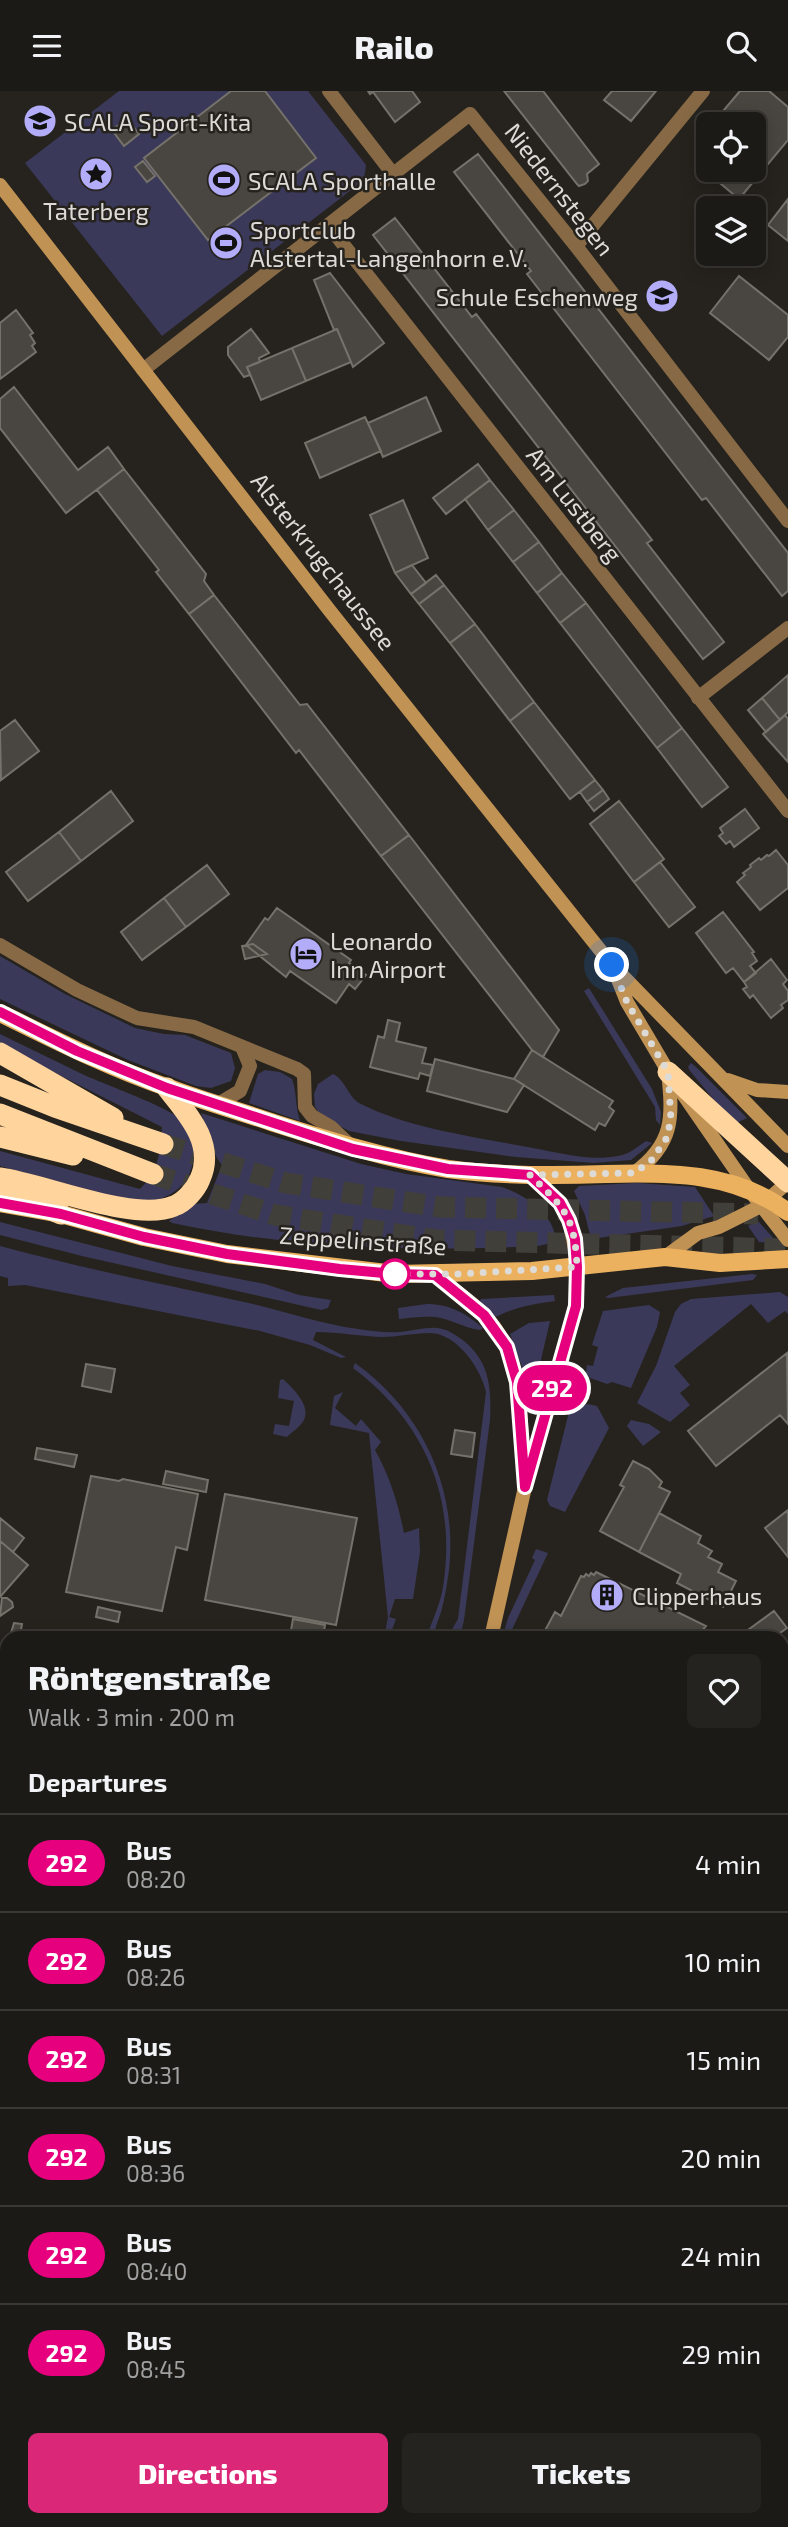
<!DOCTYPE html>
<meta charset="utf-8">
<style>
body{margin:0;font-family:"Exo 2",sans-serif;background:#25231f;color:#f1f3f6;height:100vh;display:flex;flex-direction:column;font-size:26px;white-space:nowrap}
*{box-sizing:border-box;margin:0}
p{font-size:23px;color:#a0a1a1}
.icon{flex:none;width:38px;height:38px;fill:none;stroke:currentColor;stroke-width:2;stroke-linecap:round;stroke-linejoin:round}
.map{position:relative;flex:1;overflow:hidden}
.side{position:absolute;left:0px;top:1540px;width:789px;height:896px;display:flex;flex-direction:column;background:#1c1a16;border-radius:21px 21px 0 0;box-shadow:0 4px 18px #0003,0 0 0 2px #3a3835}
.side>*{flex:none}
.badge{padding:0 14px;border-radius:23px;font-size:24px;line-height:46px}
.fabs{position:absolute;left:696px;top:21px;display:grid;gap:14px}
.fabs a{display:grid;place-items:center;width:70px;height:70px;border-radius:10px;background:#1c1a16;box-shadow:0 4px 18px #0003,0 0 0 2px #3a3835;font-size:35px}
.you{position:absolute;width:35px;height:35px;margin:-18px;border:5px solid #fff;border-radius:50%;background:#1a73e8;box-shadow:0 0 0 10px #1a73e833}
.map>.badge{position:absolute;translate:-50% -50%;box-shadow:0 0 0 4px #fff}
h2{padding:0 28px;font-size:26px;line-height:63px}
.round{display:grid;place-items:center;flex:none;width:74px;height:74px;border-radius:10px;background:#25231f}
.overview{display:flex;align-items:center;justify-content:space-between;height:119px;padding:0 28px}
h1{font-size:33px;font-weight:800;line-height:52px}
.button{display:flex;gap:14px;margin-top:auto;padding:14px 28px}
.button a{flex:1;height:80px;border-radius:10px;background:#db2777;color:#fff;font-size:28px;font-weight:800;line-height:80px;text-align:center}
.button a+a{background:#25231f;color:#f1f3f6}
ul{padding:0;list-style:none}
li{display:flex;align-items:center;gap:21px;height:98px;padding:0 28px;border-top:2px solid #3a3835}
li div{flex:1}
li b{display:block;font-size:26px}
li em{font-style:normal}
li .badge{min-width:77px;font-weight:700;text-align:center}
header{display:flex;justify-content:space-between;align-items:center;height:91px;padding:0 28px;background:#1c1a16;font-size:32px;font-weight:800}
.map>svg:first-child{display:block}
</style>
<header><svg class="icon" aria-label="menu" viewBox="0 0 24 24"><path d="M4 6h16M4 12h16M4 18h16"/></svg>Railo<svg class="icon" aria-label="search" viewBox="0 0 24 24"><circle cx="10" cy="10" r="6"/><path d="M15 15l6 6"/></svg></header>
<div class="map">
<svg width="788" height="2436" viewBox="0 0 788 2436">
<rect width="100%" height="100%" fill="#26231e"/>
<path fill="#3b3959" d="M 119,0 L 308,0 L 366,74 L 364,89 L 162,245 L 25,72 Z
M 0,865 L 65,903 L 135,937 L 164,943 L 185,944 L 231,962 L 235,977 L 231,990 L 211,997 L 196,995 L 128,969 L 0,908 Z
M 589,897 L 652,998 L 661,1021 L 660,1034 L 656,1029 L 655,1016 L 584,900 Z
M 0,943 C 27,956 55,970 82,983 C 103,993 172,1017 184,1031 C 193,1043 196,1065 191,1078 C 184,1101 162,1109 141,1113 L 0,1075 L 0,1060 L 140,1098 C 159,1080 160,1061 162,1036 L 0,954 Z
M 691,972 L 696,976 L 747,1027 L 734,1033 L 690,980 L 688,976 Z
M 265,979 L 280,981 L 292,988 C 297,1002 295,1015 300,1030 L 249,1012 L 258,983 Z
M 333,983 C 346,989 348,1007 361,1013 C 406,1036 473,1046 522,1055 C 553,1060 587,1071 618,1065 C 630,1063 637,1056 646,1050 L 652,1052 L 631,1069 L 594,1072 L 516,1066 L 401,1050 L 349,1040 L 321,1025 L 315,1016 L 314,1003 L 318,993 Z
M 201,1022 L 361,1073 L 406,1083 L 502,1096 C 524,1104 550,1120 555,1144 L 547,1153 L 538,1155 C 412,1161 296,1158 172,1132 L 169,1130 L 193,1113 L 207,1112 L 222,1074 C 210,1060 208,1040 201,1022 Z
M 637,1092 L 695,1096 L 714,1125 L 682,1135 L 591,1148 L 585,1124 L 574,1100 L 579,1095 Z
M 758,1130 L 775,1149 L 773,1152 L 759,1151 L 748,1135 Z
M 0,1131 L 172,1175 L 265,1193 L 299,1204 L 331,1209 L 328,1217 L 321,1219 L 82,1165 L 0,1144 Z
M 0,1155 C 81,1177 162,1193 244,1211 C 282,1219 319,1233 358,1238 C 371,1240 387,1242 401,1241 C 419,1239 436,1232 452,1242 C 488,1263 492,1291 490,1329 L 464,1529 L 460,1547 L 447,1547 L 458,1528 L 486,1301 C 481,1277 456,1242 430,1242 C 413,1242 397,1246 381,1246 C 359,1245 338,1241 316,1241 L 313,1249 L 346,1266 L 341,1267 L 310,1254 L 260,1240 L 25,1194 L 8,1195 L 8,1187 L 0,1185 Z
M 752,1183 L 757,1184 L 753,1189 L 608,1207 L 605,1206 L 623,1197 Z
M 780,1201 L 788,1206 L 788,1223 L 785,1220 L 768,1232 L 751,1213 L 674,1275 L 690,1294 L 680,1302 L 690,1314 L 670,1331 L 637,1312 L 656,1275 L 675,1221 L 681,1213 L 691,1208 Z
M 554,1204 L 555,1210 C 534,1213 515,1216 496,1226 L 480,1210 L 481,1208 Z
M 427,1213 C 450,1213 465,1222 483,1237 L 480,1239 C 464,1237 451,1228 435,1226 C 423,1225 410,1227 399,1228 L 398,1217 Z
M 649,1214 L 660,1221 L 657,1236 L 631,1297 L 612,1291 L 607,1293 L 590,1287 L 586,1281 L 587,1274 L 593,1275 L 598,1256 L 592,1254 L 603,1220 Z
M 550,1230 L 533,1303 L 530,1305 L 527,1302 L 521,1273 L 510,1243 L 529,1232 Z
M 355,1272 C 422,1320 458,1397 449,1479 C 447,1493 445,1507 441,1521 C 438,1530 434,1538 435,1547 L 426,1547 C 432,1530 440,1514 443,1496 C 457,1407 425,1331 353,1277 Z
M 283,1288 C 292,1297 311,1313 304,1329 C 301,1335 292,1341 287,1346 L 273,1343 L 275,1333 L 289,1335 L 294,1310 L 278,1307 L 280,1289 Z
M 343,1301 L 335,1317 L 356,1335 L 361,1328 L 381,1351 L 375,1359 C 390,1386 398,1412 404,1442 L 419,1437 L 420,1461 L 413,1508 L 395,1508 L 389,1526 L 396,1528 L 389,1547 L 384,1547 L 388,1526 L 369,1342 L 330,1334 L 334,1305 Z
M 588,1313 L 597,1315 L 609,1337 L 565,1421 L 550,1415 L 547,1409 L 570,1317 Z
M 631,1329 L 649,1333 L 661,1341 L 643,1355 L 627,1335 Z
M 536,1458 L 548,1462 L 508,1547 L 502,1547 L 508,1527 L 535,1469 L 532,1467 Z
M 0,2303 L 7,2305 L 7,2429 L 50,2429 L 47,2436 L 0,2436 Z
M 150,2429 L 229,2429 L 231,2436 L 186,2436 L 175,2432 L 173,2436 L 147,2436 Z
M 519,2429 L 692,2429 L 710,2436 L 538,2436 Z"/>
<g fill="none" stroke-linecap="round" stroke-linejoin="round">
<path stroke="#0b002a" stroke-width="6" d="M 586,2429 L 604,2436"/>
</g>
<path fill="#494540" stroke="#75716b" stroke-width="2" d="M 231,0 L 265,0 L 316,67 L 208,149 L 144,67 Z
M 368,0 L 412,0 L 420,11 L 395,31 L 373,1 L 370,3 Z
M 504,0 L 543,0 L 599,73 L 587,83 L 588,90 L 585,93 L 579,95 L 577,93 Z
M 612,0 L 656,0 L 631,30 L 604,9 Z
M 740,0 L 769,0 L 788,16 L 788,49 L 739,108 L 702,77 L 709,68 L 709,79 L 754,79 L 754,33 L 712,33 Z
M 127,28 L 139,43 L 124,55 L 112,39 Z
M 709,38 L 709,56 L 699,49 Z
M 478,63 L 788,462 L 788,500 L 782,505 L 706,407 L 702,409 L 527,183 L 531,180 L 454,81 Z
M 143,70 L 155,85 L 147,91 L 135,76 Z
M 788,108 L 788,150 L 768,134 Z
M 395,127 L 472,226 L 476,223 L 652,449 L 647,452 L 724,551 L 703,568 L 373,144 Z
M 330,182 L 384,252 L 353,276 L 337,238 L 334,239 L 314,189 Z
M 739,185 L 788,224 L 788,246 L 769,269 L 710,222 Z
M 16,219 L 33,242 L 30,244 L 35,252 L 32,255 L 36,261 L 0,288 L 0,232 Z
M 251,238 L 269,262 L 259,267 L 260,271 L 247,276 L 250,284 L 244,286 L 228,264 L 228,256 Z
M 337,238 L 351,271 L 306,290 L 292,257 Z
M 292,257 L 306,290 L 261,309 L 247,276 Z
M 14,296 L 78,379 L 108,356 L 124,378 L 66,422 L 0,337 L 0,308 Z
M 426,306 L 441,340 L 383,366 L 368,332 Z
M 365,326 L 381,360 L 320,387 L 305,352 Z
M 478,373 L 490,389 L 446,423 L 433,407 Z
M 124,378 L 206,483 L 204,490 L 214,504 L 189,523 L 156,481 L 159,479 L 97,399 Z
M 490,389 L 514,419 L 488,439 L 465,408 Z
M 403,409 L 428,467 L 395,482 L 370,424 Z
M 514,419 L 539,451 L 513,471 L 488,439 Z
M 539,451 L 562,482 L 537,502 L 513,471 Z
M 412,474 L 426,492 L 411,503 L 395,482 Z
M 562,482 L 586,512 L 560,532 L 537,502 Z
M 436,484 L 444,494 L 419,513 L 411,503 Z
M 444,494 L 475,533 L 450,552 L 419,513 Z
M 214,504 L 300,614 L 307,613 L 409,744 L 381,765 L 299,659 L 296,662 L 189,523 Z
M 586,512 L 682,637 L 657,657 L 560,532 Z
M 475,533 L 534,611 L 510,630 L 450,552 Z
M 788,584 L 788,621 L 780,629 L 762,607 Z
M 762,607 L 780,629 L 766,641 L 748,619 Z
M 534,611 L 595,689 L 570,708 L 510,630 Z
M 785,624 L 788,628 L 788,671 L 763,643 Z
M 15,629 L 39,660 L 1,689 L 0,640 Z
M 682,637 L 728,696 L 702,716 L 657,657 Z
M 595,689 L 603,699 L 587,711 L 580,701 Z
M 603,699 L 609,708 L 594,720 L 587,711 Z
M 111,700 L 133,730 L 81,770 L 59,741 Z
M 619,710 L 664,768 L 634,791 L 590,733 Z
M 745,718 L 759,737 L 734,756 L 730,750 L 726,753 L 719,745 L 723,742 L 720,737 Z
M 59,741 L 81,770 L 28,810 L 6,781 Z
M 409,744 L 559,939 L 543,966 L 532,959 L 381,765 Z
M 776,759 L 788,774 L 788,797 L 760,819 L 737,791 L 745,784 L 743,782 L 751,776 L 750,774 L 759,767 L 761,769 L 767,764 L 769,765 Z
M 660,771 L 695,816 L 669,836 L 634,791 Z
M 207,774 L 229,803 L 186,836 L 164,807 Z
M 164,807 L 186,836 L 142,869 L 121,841 Z
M 277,817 L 351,869 L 349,872 L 366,884 L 355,898 L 349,893 L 336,912 L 290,880 L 286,886 L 246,854 L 265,827 L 268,829 Z
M 723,821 L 754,861 L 752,862 L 757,870 L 750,875 L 756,882 L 744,891 L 733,877 L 726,882 L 696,842 Z
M 253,853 L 267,863 L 245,868 L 242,855 Z
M 771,868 L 787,889 L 783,893 L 788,900 L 788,909 L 781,914 L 783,917 L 771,927 L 753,904 L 750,907 L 743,898 L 747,896 L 744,891 Z
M 388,929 L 400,932 L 396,950 L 426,957 L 422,972 L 433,974 L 430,985 L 420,982 L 418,988 L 370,976 L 378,945 L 384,947 Z
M 532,959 L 613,1010 L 609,1016 L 614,1020 L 605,1035 L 599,1032 L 595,1039 L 514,988 Z
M 435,968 L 514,988 L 524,994 L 507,1021 L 427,1000 Z
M 787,1262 L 788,1333 L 780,1324 L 716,1375 L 688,1340 Z
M 86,1273 L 115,1278 L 111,1301 L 82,1295 Z
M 455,1339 L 475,1342 L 472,1366 L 451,1363 Z
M 37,1357 L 77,1364 L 74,1376 L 35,1368 Z
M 633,1370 L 649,1378 L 662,1391 L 659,1396 L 670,1401 L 639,1461 L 600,1440 L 624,1396 L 620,1394 Z
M 166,1380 L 208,1389 L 206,1401 L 163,1393 Z
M 91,1385 L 119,1390 L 123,1388 L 198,1403 L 187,1459 L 176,1456 L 162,1520 L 66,1501 Z
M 225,1403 L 357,1427 L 336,1534 L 205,1509 Z
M 788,1419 L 788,1466 L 765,1437 Z
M 659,1422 L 701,1445 L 698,1452 L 712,1460 L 708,1466 L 722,1473 L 718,1481 L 736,1490 L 723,1516 L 677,1492 L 681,1483 L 639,1461 Z
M 0,1427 L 24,1447 L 13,1461 L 0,1450 Z
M 0,1450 L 28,1474 L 0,1506 Z
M 596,1481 L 706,1535 L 696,1547 L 541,1547 L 555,1521 L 561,1525 L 581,1485 L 584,1486 L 586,1483 L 589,1485 L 591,1482 L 594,1484 Z
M 2,1507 L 7,1507 L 12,1511 L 13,1516 L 0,1525 Z
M 98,1516 L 120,1521 L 118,1531 L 96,1526 Z
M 774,1520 L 787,1537 L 773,1547 L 737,1547 Z
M 293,1528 L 325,1534 L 323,1547 L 290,1545 Z
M 14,1532 L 22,1533 L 20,1544 L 11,1542 Z
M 0,1561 L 7,1562 L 7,1596 L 0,1594 Z
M 0,1594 L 7,1596 L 7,1787 L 0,1786 Z
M 788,1654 L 788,1757 L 787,1757 L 782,1751 L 782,1658 Z
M 788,1757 L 788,1806 L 782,1798 L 782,1761 Z
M 782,1852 L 788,1859 L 788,1954 L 782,1946 Z
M 782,1946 L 788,1954 L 788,1974 L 782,1967 Z
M 782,1967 L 788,1974 L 788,1989 L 782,1994 Z
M 782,2198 L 788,2201 L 788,2342 L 782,2357 Z
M 381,2429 L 394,2429 L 392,2436 L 379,2436 Z"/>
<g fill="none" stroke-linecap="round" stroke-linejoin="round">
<path stroke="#413f3a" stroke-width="21" stroke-dasharray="21 10" stroke-linecap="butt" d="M 163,1053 L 286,1092 L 440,1116 L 758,1123
M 153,1083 L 275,1124 L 436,1149 L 788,1158"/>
<path stroke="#876a45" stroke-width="14" d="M 329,0 L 393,83
M 328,134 L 788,720
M 576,155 L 703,0
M 143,279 L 470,23 L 576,155 L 788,430
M 698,607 L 788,537
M 0,854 L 77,899 L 137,927 L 194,936 L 297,978 L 304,983 L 305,1016 L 312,1025 L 331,1036 L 352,1056
M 218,1013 L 240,1000 L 250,975 L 242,956"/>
<path stroke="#c09254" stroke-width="14" d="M 0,94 L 330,520 L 612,874 L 788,1055
M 615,881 L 627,911 L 672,987
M 728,989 L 757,999 L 788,1001
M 683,1003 L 750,1100 L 788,1149
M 634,1082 C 674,1053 673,1026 668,981
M 665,1166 L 698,1142 L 719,1136 L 761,1115 L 788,1091
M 435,1184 C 451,1197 471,1210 485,1225 C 526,1267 519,1330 524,1384
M 491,1547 L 525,1396 L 576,1215 L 576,1162 L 569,1129 L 560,1112 L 530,1084
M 782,2109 L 788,2112
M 134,2436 L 137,2429"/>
<path stroke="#ecb15f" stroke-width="18" d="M 0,922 C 55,949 110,977 169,997 C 203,1010 239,1020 274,1032 C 331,1050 388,1068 448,1078 C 499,1085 554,1085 606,1083 C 669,1081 735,1081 788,1121
M 0,1112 L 61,1123 L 144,1146 L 227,1163 L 395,1183 L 532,1180 L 665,1166 L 720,1172 L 788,1168"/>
<path stroke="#ffd49d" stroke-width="21" d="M 0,962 L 113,1027
M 668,981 L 788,1091
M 0,994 L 55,1016 L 163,1053
M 0,1023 L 153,1083
M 0,1046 L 73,1064
M 0,1087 C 44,1093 135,1132 174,1115 C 185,1111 196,1098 200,1088 C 216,1053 187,1022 167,997
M 0,1098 L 61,1123"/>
</g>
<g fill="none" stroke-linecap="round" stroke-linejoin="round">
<defs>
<path id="line" d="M 0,921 L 77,960 L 167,997 L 353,1058 L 448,1078 L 530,1084 L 560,1112 L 569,1129 L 575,1148 L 577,1176 L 576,1215 L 525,1396 L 517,1291 L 507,1256 L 484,1224 L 435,1184 L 395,1183 L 340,1178 L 227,1163 L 144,1146 L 61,1123 L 0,1112"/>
</defs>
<use href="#line" stroke="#fff" stroke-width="16"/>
<use href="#line" stroke="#e6007e" stroke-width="10"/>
<path stroke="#dddbd8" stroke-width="7" stroke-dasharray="0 12.6" d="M 395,1183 L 459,1183 L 577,1176 C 575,1126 565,1117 530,1084 L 634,1082 L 651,1070 L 666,1048 L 671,1029 L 668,981 L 627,911 L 612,874"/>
</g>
<defs>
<symbol id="school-disc" viewBox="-11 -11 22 22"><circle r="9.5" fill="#b3adf9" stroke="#26231e"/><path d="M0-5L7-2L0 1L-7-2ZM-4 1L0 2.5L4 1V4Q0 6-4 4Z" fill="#111"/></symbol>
<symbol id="sight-disc" viewBox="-11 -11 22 22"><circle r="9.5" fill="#b3adf9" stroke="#26231e"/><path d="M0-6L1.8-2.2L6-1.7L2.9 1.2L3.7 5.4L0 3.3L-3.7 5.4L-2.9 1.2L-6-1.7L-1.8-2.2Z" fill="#111"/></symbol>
<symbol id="stadium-disc" viewBox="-11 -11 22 22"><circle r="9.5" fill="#b3adf9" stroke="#26231e"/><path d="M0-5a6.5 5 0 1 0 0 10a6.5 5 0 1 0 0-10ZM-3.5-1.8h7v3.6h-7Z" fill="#111"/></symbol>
<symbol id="hotel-disc" viewBox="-11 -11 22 22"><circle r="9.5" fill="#b3adf9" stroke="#26231e"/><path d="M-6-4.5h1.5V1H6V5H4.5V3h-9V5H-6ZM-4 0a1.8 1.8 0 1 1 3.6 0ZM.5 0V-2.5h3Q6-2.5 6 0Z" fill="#111"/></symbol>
<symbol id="building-disc" viewBox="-11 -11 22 22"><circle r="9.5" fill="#b3adf9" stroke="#26231e"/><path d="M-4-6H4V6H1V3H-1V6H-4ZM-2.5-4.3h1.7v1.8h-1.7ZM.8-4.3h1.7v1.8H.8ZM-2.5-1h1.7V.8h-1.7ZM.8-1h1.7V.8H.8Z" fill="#111"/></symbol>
</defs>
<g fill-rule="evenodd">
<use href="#school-disc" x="21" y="11" width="38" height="38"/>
<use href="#sight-disc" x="77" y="64" width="38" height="38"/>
<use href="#stadium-disc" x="205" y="70" width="38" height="38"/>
<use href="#stadium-disc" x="207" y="133" width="38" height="38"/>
<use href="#school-disc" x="643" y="186" width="38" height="38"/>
<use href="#hotel-disc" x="287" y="844" width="38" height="38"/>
<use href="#building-disc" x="588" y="1485" width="38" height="38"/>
</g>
<circle fill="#fff" stroke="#e6007e" stroke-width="3.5" cx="395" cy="1183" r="14"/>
<g text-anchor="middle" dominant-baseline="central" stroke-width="5" stroke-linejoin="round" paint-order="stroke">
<g font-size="24" fill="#dddbd8" stroke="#26231e" text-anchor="start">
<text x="64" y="30">SCALA Sport-Kita</text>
<text x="248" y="89">SCALA Sporthalle</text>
<text x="96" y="119" text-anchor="middle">Taterberg</text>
<text x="250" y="138">Sportclub<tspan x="250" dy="28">Alstertal-Langenhorn e.V.</tspan></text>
<text x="638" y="205" text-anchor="end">Schule Eschenweg</text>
<text x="330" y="849">Leonardo<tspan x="330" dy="28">Inn Airport</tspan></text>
<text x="632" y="1504">Clipperhaus</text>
</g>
<g font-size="24" fill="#dddbd8" stroke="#26231e">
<text transform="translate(560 98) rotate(52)">Niedernstegen</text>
<text transform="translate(575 413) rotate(52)">Am Lustberg</text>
<text transform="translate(324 470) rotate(52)">Alsterkrugchaussee</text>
<text transform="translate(363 1149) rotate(4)">Zeppelinstraße</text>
</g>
</g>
</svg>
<div class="fabs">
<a><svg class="icon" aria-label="locate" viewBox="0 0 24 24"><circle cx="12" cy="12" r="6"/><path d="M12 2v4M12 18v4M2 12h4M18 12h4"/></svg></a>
<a><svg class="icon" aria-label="layers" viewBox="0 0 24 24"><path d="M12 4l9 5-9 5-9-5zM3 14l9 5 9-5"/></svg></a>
</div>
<div class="you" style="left:612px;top:874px"></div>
<b class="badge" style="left:552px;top:1297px;background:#e6007e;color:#fff">292</b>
<section class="side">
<div class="overview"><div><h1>Röntgenstraße</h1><p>Walk · 3 min · 200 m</p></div><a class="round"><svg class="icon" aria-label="heart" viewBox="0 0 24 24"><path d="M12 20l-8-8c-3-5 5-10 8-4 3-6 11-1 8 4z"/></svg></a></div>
<h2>Departures</h2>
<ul>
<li><span class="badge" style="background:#e6007e;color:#fff">292</span><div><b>Bus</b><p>08:20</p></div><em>4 min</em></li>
<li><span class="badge" style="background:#e6007e;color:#fff">292</span><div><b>Bus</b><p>08:26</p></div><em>10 min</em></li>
<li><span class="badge" style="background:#e6007e;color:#fff">292</span><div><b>Bus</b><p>08:31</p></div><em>15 min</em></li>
<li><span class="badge" style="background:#e6007e;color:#fff">292</span><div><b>Bus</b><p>08:36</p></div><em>20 min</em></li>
<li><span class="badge" style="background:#e6007e;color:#fff">292</span><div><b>Bus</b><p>08:40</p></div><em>24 min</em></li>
<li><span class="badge" style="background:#e6007e;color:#fff">292</span><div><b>Bus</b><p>08:45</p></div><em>29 min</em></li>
</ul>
<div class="button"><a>Directions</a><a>Tickets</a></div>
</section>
</div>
